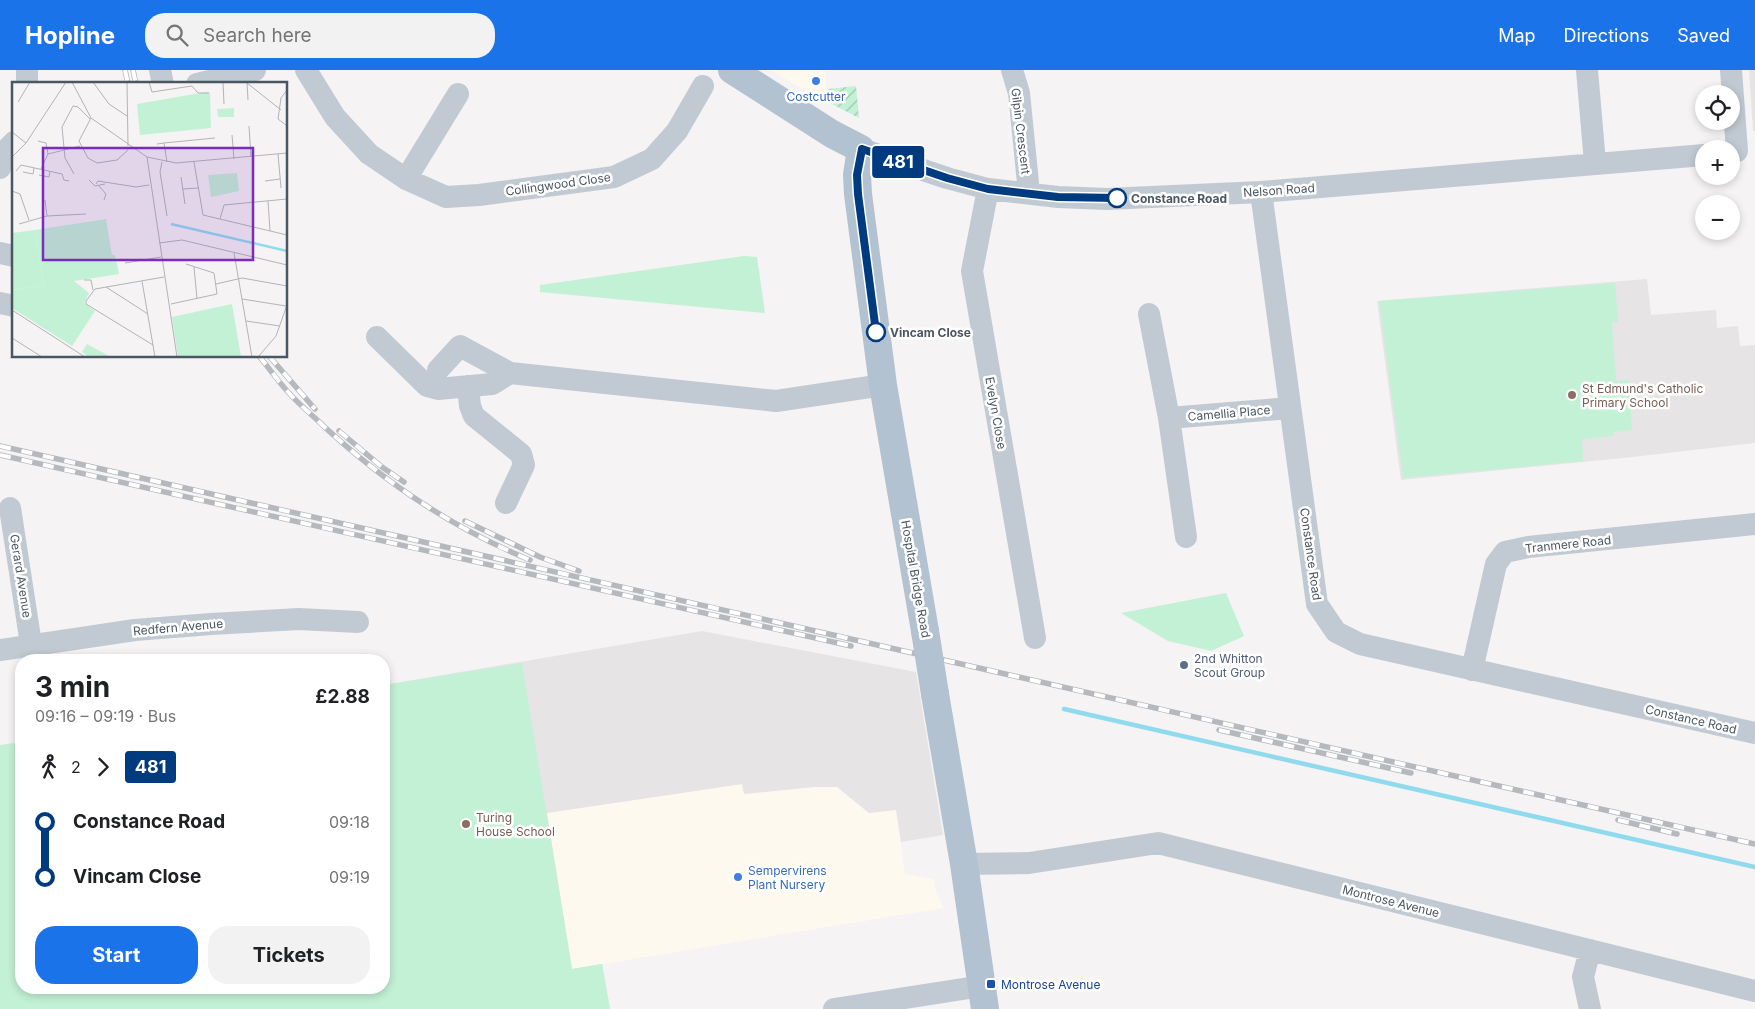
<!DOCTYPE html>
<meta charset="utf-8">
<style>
body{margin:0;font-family:Inter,sans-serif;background:#f2f2f2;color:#202124;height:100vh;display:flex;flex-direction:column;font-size:19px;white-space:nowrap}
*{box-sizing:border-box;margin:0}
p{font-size:16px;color:#757577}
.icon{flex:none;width:28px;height:28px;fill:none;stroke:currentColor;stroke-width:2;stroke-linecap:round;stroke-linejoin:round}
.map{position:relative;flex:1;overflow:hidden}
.sheet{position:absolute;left:15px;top:584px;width:375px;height:340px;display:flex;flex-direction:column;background:#fff;border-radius:20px;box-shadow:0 2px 8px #0003}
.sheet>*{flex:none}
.badge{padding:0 10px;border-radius:4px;font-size:18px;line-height:32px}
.buttons{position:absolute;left:1695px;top:15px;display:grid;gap:10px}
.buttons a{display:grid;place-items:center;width:45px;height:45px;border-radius:50%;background:#fff;box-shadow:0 2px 8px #0003;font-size:25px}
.map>.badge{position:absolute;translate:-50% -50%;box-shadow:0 0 0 2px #fff}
.legs{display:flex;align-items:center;gap:8px;height:55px;padding:0 20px;font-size:16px}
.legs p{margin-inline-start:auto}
.summary{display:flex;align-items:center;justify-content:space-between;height:85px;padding:0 20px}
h1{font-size:28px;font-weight:700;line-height:38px}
.cta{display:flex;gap:10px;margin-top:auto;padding:10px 20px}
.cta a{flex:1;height:58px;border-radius:20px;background:#1a73e8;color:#fff;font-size:20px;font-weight:700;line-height:58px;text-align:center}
.cta a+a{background:#f2f2f2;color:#202124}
ul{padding:0 20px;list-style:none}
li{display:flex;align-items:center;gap:18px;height:55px;font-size:19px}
li i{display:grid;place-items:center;width:8px;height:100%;margin:0 6px;background:currentColor}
li i::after{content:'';width:12px;height:12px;margin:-6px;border:4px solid;border-radius:50%;background:#fff}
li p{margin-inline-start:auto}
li:first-child i{background:linear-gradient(#0000 50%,currentColor 0)}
li:last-child i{background:linear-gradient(currentColor 50%,#0000 0)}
header{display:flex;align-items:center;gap:30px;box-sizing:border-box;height:70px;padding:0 25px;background:#1a73e8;color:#fff}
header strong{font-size:24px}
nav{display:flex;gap:28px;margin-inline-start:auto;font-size:18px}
.search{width:350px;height:45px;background:#f2f2f2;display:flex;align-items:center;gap:12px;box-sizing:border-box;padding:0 18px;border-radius:20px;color:#757577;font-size:19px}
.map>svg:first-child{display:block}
</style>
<header>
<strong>Hopline</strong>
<div class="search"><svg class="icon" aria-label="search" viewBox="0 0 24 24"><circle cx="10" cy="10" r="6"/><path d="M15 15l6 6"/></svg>Search here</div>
<nav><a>Map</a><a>Directions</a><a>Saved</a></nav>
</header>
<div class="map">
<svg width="1755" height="939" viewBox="0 0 1755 939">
<defs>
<pattern id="garden-furrows" width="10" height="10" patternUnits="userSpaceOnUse" patternTransform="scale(1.25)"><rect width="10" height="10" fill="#c3f1d5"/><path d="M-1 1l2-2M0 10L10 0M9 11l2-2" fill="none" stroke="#a0c6b0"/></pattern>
</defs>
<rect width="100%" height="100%" fill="#f5f3f3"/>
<path fill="#fdf9ef" d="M 771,0 L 825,0 L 828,34 Z
M 742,714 L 744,724 L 814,717 L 837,717 L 869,743 L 896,740 L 905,804 L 934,809 L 936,822 L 944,838 L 572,899 L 547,743 Z"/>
<path fill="#e6e4e5" d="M 1749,0 L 1755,0 L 1755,61 L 1753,61 Z
M 1647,209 L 1651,245 L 1716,240 L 1717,258 L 1738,256 L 1740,276 L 1755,275 L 1755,373 L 1623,388 L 1401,410 L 1377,231 Z
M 702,561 L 916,602 L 943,765 L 901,772 L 896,740 L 869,743 L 837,717 L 814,717 L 744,724 L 742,714 L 547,743 L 572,899 L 602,894 L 610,939 L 168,939 L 384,918 L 384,615 Z"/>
<path fill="#c3f1d5" d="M 744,186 L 757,187 L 765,243 L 540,222 L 540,215 Z
M 1615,213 L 1618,252 L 1612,253 L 1616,311 L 1629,310 L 1632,360 L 1613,362 L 1613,366 L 1582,369 L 1583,391 L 1403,408 L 1379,231 Z
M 1226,523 L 1244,566 L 1211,581 L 1168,571 L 1121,543 Z
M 522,593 L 572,899 L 602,894 L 610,939 L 0,939 L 0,675 L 21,672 L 21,918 L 384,918 L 384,615 Z"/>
<path fill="url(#garden-furrows)" d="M 856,16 L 859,48 L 830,33 L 828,19 Z"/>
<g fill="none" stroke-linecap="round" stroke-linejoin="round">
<path stroke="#90daee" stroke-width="4.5" d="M 1064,639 L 1755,797"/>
<path stroke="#c1cad2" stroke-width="22" d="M 27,0 L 27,14
M 160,0 L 163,14
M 306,0 L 335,47 L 369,84 L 406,109 L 446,127 L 479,125 L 614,107 L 652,89 L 677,61 L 703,16
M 1012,0 L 1019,23 L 1029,123
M 1587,0 L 1595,93
M 1731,0 L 1737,81
M 197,14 L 255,0
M 861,79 L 947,108 L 988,119 L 1058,127 L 1107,129 L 1261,122 L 1704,85
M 0,98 L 5,81 L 14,72
M 406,109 L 458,24
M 988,119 L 972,201 L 1035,568
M 1261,122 L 1317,534 L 1336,562 L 1360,574 L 1755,663
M 0,183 L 14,186
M 0,233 L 14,236
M 1149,244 L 1169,348 L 1186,467
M 377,267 L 427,316 L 438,319 L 492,314 L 510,303
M 438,300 L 460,276 L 510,303 L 776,331 L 883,315
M 468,316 L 470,336 L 474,346 L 521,384 L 524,395 L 506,433
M 1169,348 L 1290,338
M 10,438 L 31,574
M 0,580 L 135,560 L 211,554 L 299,549 L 358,552
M 1472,600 L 1496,494 L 1505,482 L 1528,477 L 1755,454
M 964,794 L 1029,793 L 1158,773 L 1755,921
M 834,939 L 982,916
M 1590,939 L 1583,907 L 1590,880"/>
<path stroke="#b3c2d1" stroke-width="28" d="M 732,0 L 832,64 L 861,79 L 857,105 L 858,124 L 883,315 L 925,561
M 935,624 L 964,794 L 985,939"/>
<defs>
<path id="rail" d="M 125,0 L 128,14
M 133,0 L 136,14
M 259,286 C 269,298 278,311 288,322 C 296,331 306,340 315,348 C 378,408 450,457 530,490
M 269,286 L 315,339
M 339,361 L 382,397 L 404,412
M 0,376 L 1755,774
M 0,385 L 851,576
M 465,451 L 540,487 L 579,501
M 1219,660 L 1411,703
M 1618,750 L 1677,764"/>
</defs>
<use href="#rail" stroke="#b5b8bd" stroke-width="5.5"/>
<use href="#rail" stroke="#fff" stroke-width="4" stroke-dasharray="11" stroke-linecap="butt"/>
<path stroke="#b3c2d1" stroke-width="28" d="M 925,561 L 935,624"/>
</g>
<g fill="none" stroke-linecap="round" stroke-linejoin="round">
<defs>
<path id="line-1" d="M 876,262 L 858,124 L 857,105 L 862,79 L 947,108 L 988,119 L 1058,127 L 1117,128"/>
</defs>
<use href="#line-1" stroke="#fff" stroke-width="11"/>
<use href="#line-1" stroke="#003b80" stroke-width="8"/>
</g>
<g fill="#3f7fe0" stroke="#fff" stroke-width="2">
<circle cx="816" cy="11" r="5"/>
<circle cx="738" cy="807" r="5"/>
</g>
<g fill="#fff" stroke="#003b80" stroke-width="2.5">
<circle cx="1117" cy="128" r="9"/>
<circle cx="876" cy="262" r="9"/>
</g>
<g fill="#8d6e63" stroke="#fff" stroke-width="2">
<circle cx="1572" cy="325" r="5"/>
<circle cx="466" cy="754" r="5"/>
</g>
<circle fill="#5c6f8a" stroke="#fff" stroke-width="2" cx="1184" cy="595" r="5"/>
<rect fill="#1a4fb4" stroke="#fff" stroke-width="2" x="986" y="909" width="10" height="10" rx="2.5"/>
<g text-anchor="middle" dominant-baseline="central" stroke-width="5" stroke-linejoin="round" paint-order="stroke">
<g font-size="12" fill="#366cbe" stroke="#fff">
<text x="816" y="26">Costcutter</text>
<text x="748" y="800" text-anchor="start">Sempervirens<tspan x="748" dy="14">Plant Nursery</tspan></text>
</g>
<g font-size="12" fill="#4a5661" stroke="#fff">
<text transform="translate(1021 61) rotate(83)">Gilpin Crescent</text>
<text transform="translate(558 114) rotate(-8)">Collingwood Close</text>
<text transform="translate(1279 120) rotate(-4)">Nelson Road</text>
<text transform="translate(996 343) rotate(80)">Evelyn Close</text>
<text transform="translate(1229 343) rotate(-5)">Camellia Place</text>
<text transform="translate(1568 474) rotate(-6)">Tranmere Road</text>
<text transform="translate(1311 484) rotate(82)">Constance Road</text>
<text transform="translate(21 506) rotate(81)">Gerard Avenue</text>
<text transform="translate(916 509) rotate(80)">Hospital Bridge Road</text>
<text transform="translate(178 557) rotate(-5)">Redfern Avenue</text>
<text transform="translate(1691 649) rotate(13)">Constance Road</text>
<text transform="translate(1391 831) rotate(14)">Montrose Avenue</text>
</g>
<g font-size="12" font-weight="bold" fill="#4a5661" stroke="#fff" text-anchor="start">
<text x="1131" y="128">Constance Road</text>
<text x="890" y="262">Vincam Close</text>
</g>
<g font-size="12" fill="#785e54" stroke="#fff" text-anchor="start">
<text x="1582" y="318">St Edmund's Catholic<tspan x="1582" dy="14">Primary School</tspan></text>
<text x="476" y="747">Turing<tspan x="476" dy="14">House School</tspan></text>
</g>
<g font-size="12" fill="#4e5e75" stroke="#fff" text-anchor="start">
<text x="1194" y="588">2nd Whitton<tspan x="1194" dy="14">Scout Group</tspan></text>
</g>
<g font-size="12" fill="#164399" stroke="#fff" text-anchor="start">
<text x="1001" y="914">Montrose Avenue</text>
</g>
</g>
<g transform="translate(12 12)">
<rect width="275" height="275" fill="#f5f3f3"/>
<path d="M 194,10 L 198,11 L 199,46 L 128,53 L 125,22 ZM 222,26 L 222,35 L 206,35 L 205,27 ZM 225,91 L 227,109 L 199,115 L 196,93 ZM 94,137 L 100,173 L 103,173 L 107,192 L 62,199 L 77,211 L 72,221 L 83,229 L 60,264 L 0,226 L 0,208 L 32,203 L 23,148 ZM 75,262 L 84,267 L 99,275 L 77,275 L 70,270 Z" fill="#c3f1d5"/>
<path d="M 23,148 L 32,203 L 0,208 L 0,151 ZM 220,222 L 229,275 L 166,275 L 160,235 Z" fill="#c3f1d5"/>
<path fill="none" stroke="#90daee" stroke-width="2.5" d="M 159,142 L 275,169"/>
<path fill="none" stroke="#b1b4b9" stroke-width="1" d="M 60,0 L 79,36 L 135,75 L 165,275M 81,0 L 97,22 L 115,34M 115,0 L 116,64M 137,0 L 140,10 L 180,4 L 186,11 L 197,11M 211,0 L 212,22M 235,0 L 236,18M 235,1 L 269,28M 275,8 L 269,16 L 266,37 L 275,44M 6,20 L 18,0M 79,36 L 67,59 L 76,76 L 85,81 L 105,78 L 116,68M 237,44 L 239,75M 0,50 L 14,61M 220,53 L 222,77M 26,59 L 34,61 L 36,72M 152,61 L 203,56M 145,62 L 152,61 L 155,80M 266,72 L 269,106M 0,75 L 14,61 L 54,0M 135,75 L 164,81 L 275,71M 150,80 L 148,90 L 155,134M 182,80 L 191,133 L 275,153M 29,87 L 36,72 L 68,64M 4,89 L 9,83 L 50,92 L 52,98 L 57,99M 11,90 L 21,92 L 22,86M 62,92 L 53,76 L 50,45 L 61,24 L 66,25 L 78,37M 27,93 L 37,95 L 38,89M 169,95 L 173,122M 77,98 L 83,104 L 93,102M 253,99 L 268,97M 84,102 L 86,99 L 124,105 L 137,103M 87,104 L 94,112 L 92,118M 171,107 L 186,106M 0,109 L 8,112 L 17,138M 33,118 L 35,134M 256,119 L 258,149M 208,137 L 212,123 L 275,117M 7,142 L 35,134 L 74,132M 147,161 L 170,158 L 275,183M 222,171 L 240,275M 113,181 L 149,175M 182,185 L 185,217M 72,198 L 79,198 L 81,208M 130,199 L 143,275M 204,202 L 230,196 L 275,204M 94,205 L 136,232M 230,217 L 274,224M 159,222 L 205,212 L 202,191 L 174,182M 0,228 L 73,275M 234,239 L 268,244M 0,256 L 30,275M 141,263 L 74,222 L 74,219 L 83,207 L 152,195M 246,275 L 264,254 L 275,223"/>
<path fill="#7b2cbf" fill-opacity="0.15" stroke="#7b2cbf" stroke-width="2.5" d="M 31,66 L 241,66 L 241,178 L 31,178 Z"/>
<rect width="275" height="275" fill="none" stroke="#4a5661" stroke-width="2.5"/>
</g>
</svg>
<div class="buttons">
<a><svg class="icon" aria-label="locate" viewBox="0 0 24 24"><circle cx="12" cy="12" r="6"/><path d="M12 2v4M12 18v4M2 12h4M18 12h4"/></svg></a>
<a>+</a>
<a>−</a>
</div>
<b class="badge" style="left:898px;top:92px;background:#003b80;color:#fff">481</b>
<section class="sheet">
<div class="summary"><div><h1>3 min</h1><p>09:16 – 09:19 · Bus</p></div><b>£2.88</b></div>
<div class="legs"><svg class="icon" aria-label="walk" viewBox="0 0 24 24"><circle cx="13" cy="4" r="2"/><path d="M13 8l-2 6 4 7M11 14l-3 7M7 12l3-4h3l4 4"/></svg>2<svg class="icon" aria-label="forward" viewBox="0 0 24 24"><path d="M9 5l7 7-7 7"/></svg><b class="badge" style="background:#003b80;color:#fff">481</b></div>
<ul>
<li><i style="color:#003b80"></i><b>Constance Road</b><p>09:18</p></li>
<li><i style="color:#003b80"></i><b>Vincam Close</b><p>09:19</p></li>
</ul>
<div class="cta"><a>Start</a><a>Tickets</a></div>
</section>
</div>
